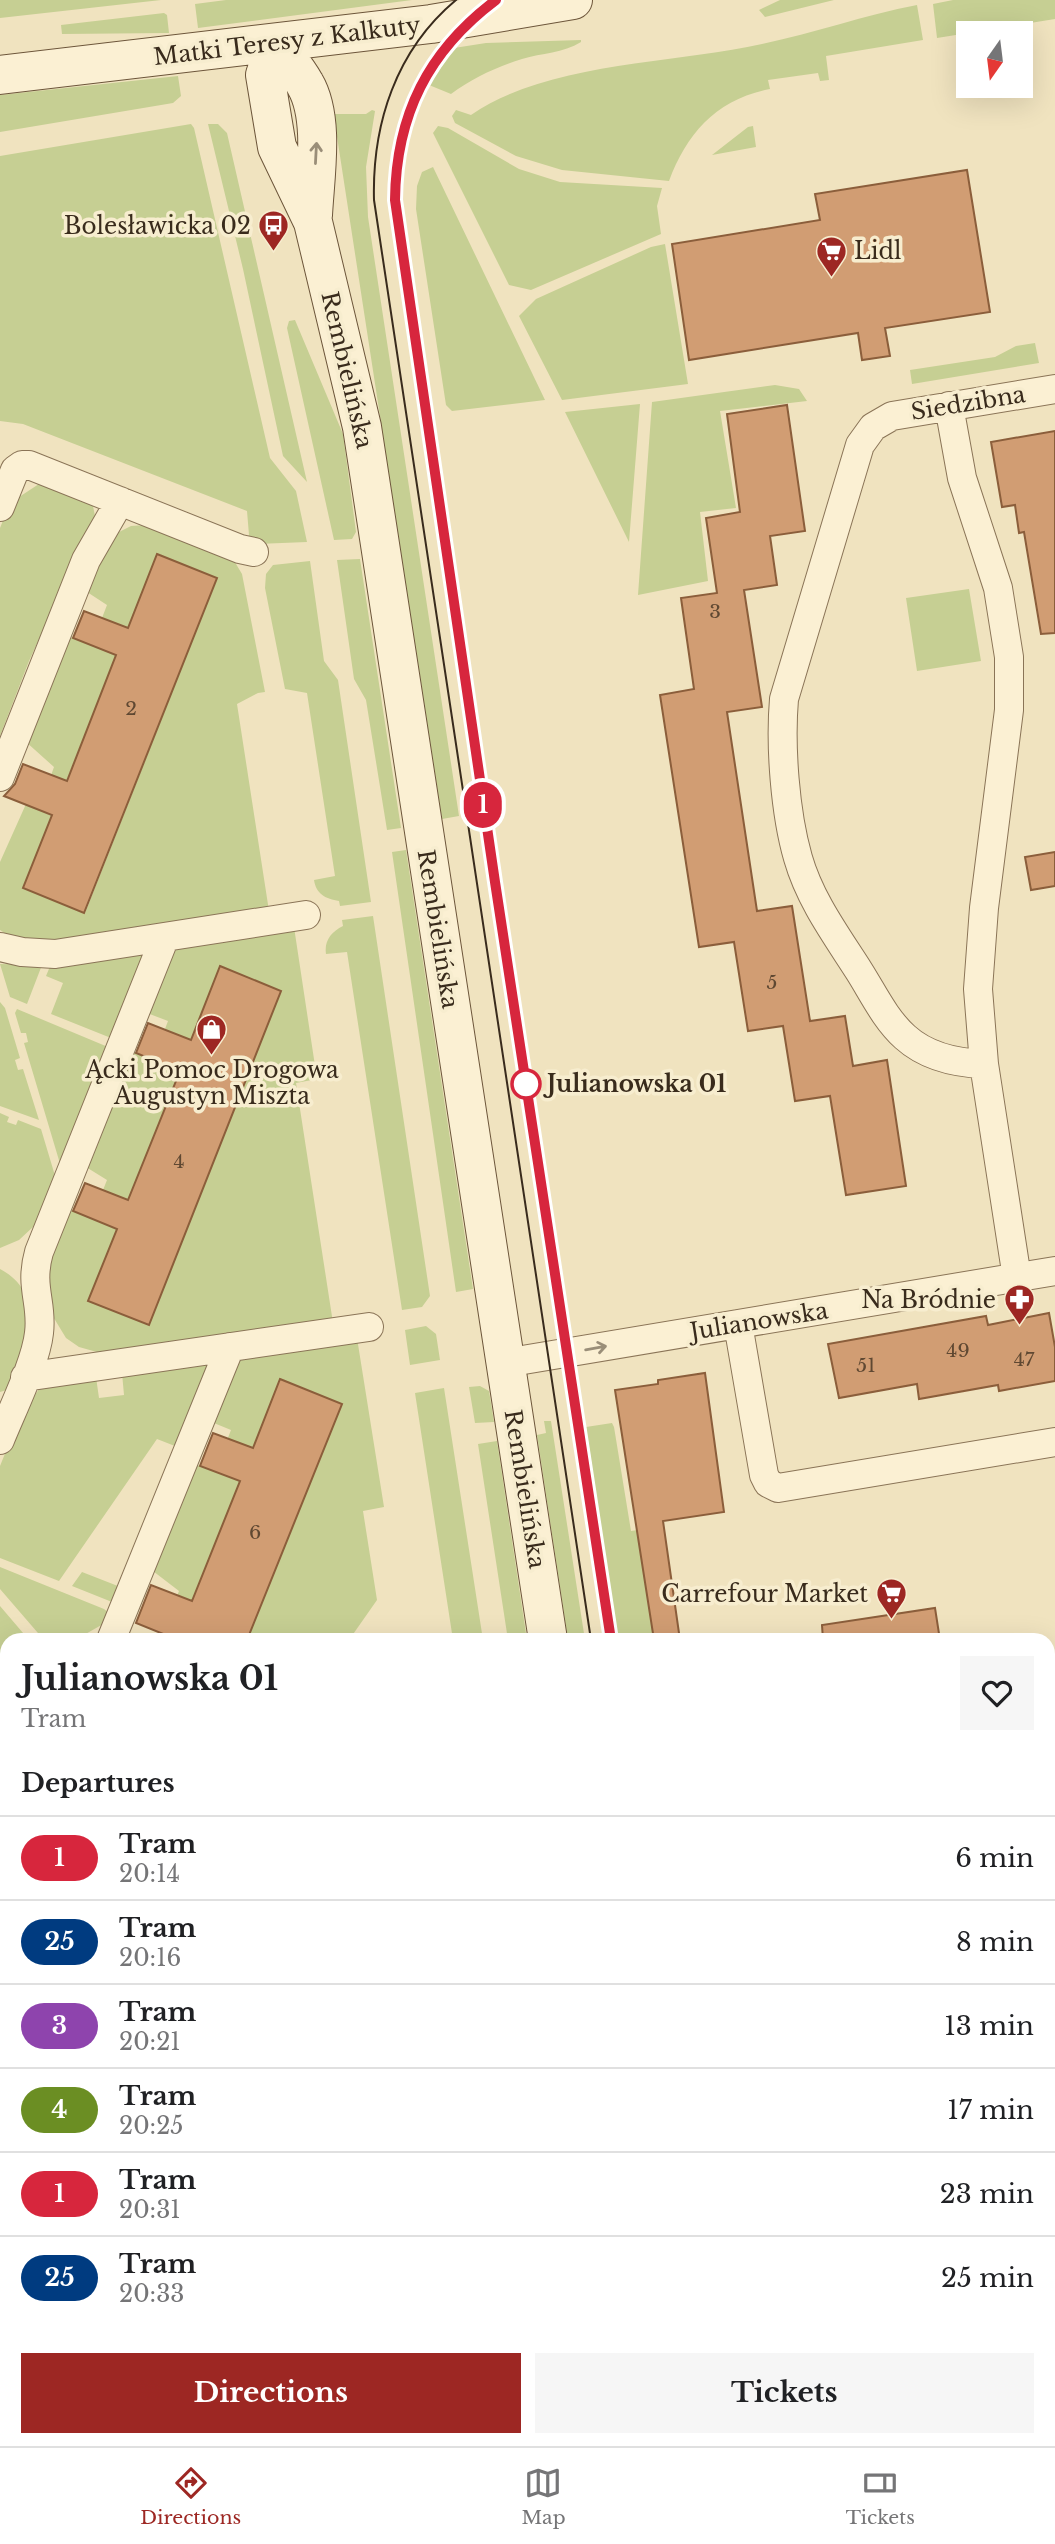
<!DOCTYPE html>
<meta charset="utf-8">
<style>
body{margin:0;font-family:"Libre Baskerville",serif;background:#f6f6f6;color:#202124;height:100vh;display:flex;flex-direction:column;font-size:26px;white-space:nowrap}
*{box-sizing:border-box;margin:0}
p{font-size:23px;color:#757577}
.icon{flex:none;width:38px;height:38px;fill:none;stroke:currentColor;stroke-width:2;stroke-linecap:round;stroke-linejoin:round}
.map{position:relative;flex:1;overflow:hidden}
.sheet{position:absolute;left:0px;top:1633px;width:1055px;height:814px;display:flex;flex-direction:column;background:#fff;border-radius:21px 21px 0 0;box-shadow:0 7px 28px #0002}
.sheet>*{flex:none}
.badge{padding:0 14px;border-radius:23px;font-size:24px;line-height:46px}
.needle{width:46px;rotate:194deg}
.controls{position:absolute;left:956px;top:21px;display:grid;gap:14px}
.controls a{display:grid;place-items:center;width:77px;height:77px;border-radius:0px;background:#fff;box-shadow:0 7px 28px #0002;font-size:35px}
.map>.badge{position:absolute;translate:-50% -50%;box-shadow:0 0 0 4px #fff}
h2{padding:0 21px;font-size:26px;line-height:63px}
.round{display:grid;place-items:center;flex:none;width:74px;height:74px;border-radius:0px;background:#f6f6f6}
.overview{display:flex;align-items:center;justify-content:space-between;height:119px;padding:0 21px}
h1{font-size:33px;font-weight:700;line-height:52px}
.button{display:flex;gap:14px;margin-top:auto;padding:14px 21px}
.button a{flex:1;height:80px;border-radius:0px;background:#9d2723;color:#fff;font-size:28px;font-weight:700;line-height:80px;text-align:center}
.button a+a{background:#f6f6f6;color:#202124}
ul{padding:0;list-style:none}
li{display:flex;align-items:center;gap:21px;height:84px;padding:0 21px;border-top:2px solid #e0e0e0}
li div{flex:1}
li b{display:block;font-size:26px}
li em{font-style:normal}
li .badge{min-width:77px;font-weight:700;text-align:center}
.menu{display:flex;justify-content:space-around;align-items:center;height:98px;border-top:2px solid #e0e0e0;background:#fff;font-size:19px;color:#757577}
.menu a{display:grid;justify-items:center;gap:4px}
.menu .current{color:#9d2723}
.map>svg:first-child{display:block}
</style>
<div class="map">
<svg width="1055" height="2446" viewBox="0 0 1055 2446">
<rect width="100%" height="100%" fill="#f0e3bf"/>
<path fill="#c6cf93" d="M 0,0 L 161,0 L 0,18 Z
M 226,0 L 412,0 L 198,28 L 195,4 Z
M 780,0 L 834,0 L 765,17 L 759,10 Z
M 953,0 L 1055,0 L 1055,19 L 937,38 L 933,4 Z
M 917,5 L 923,40 L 826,56 L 829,80 L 820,81 L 818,73 L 768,80 L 770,89 C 717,99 687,133 669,181 L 562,170 L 516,156 L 455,123 L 452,116 L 456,110 L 471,115 C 548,62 672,64 762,44 C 814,33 865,15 917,5 Z
M 164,13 L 167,15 L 169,33 L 62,34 L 61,25 Z
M 581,40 L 581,42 C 563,53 542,53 522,59 C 496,67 473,78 451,94 L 429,85 L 454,48 L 486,43 Z
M 178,76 L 181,96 L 173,103 L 0,132 L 0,95 Z
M 372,110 L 375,111 L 366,167 L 368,217 L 459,816 L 442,819 L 336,130 L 335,114 L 366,114 Z
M 191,124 L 194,128 L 270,458 L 296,491 L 307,542 L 257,544 L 246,540 L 249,535 L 247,511 L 23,424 L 0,421 L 0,156 Z
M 208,124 L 218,124 L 227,133 L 307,482 L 283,456 L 243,269 Z
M 438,126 L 448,128 L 519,169 L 560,182 L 662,188 L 657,206 L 661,234 L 531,290 L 509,285 L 433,133 Z
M 753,126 L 756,147 L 712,155 L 748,127 Z
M 433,167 L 545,400 L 452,411 L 446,405 L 416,209 L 417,186 L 422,172 Z
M 665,244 L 688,384 L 562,400 L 519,316 L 536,299 L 651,247 Z
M 295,320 L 343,434 L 356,532 L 352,539 L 334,540 L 287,328 L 289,321 Z
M 1035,343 L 1039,363 L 912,384 L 910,370 L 995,357 L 1016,346 Z
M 775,385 L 799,389 L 807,401 L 720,411 L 736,508 L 700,512 L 708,581 L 638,595 L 652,402 Z
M 640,404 L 629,542 L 565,412 Z
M 45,480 L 89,500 L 93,506 L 95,516 L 29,661 L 0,736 L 0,528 L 10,503 Z
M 146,525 L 233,559 L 242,574 L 265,692 L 258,693 L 237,704 L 269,911 L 44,944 L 6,934 L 0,930 L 0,862 L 26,804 L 52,815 L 23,888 L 85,913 L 217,578 L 157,554 L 128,628 L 102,618 L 107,605 L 84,590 L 115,534 L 131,526 Z
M 360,559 L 401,828 L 387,830 L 366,700 L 354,679 L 337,560 Z
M 310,561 L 324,661 L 338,680 L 371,902 L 340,906 L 339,901 C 326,899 316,894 314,880 L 335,876 L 307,693 L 285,689 L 265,588 L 266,574 L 273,565 Z
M 969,589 L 981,661 L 917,671 L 906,598 Z
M 66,635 L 116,655 L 64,787 L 49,781 L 54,767 L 25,741 Z
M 406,850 L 473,1289 L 456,1292 L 392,852 Z
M 373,916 L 430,1296 L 422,1307 L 402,1310 L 347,952 L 326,954 C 324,941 331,932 343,926 L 342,920 Z
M 294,927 L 317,1079 L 296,1083 L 333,1323 L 104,1354 L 79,1347 L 66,1338 L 49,1310 L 45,1277 L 70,1210 L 117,1229 L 88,1301 L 149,1325 L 281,991 L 191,1040 L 165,1029 L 168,1021 L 147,1013 L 174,952 L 181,946 Z
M 146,950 L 111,1038 L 51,1014 L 63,983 L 46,976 L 51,964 Z
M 0,964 L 42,965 L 27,1004 L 10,997 Z
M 0,1002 L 5,1008 L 20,1058 L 15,1060 L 18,1070 L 23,1069 L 39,1120 L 0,1106 Z
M 17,1009 L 108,1047 L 61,1167 L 24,1043 L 28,1042 L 26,1033 L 21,1033 L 15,1013 Z
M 131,1051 L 180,1071 L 128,1200 L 103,1190 L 107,1180 L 86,1167 Z
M 0,1113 L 9,1117 L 7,1122 L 16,1125 L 18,1120 L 41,1129 L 56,1179 L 41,1216 L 33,1227 L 19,1240 L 0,1248 Z
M 0,1269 C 50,1295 23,1349 10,1389 L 0,1392 Z
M 426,1326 L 436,1334 L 440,1360 L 410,1365 L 405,1330 Z
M 357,1338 L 384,1507 L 363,1511 L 377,1600 L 349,1640 L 247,1640 L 342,1404 L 280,1379 L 251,1453 L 226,1443 L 231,1430 L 209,1421 L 235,1356 Z
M 217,1359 L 180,1448 L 157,1439 L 59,1581 L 0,1558 L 0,1466 L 23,1409 L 41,1387 L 96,1377 L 99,1398 L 124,1395 L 122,1373 Z
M 480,1386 L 489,1391 L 494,1422 L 475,1423 L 469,1387 Z
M 444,1388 L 483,1640 L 453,1640 L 415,1393 Z
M 544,1421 L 551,1421 L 585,1640 L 568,1640 L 537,1435 L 546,1433 Z
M 612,1423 L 614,1427 L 631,1531 L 638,1530 L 654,1640 L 618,1640 L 586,1427 Z
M 497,1441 L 527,1640 L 508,1640 L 478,1444 Z
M 192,1463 L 240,1481 L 188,1612 L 173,1606 L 179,1591 L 149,1568 Z
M 0,1567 L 104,1609 L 109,1613 L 105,1623 L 75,1640 L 44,1640 L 0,1589 Z
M 82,1572 L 123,1588 L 117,1604 L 72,1586 Z
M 0,1606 L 29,1640 L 7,1640 L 7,1678 L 0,1682 Z
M 0,1715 L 7,1717 L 7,1866 L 0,1863 Z
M 0,1870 L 7,1872 L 7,1977 L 0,1978 Z
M 0,2126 L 7,2142 L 7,2218 L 0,2235 Z"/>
<path fill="#d19d73" stroke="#8b5e3b" stroke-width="2" d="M 967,170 L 990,312 L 885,328 L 890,356 L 862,360 L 858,333 L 689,360 L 672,244 L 820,220 L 815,194 Z
M 787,405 L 805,531 L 770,536 L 777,585 L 744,590 L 762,707 L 727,712 L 757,911 L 792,906 L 810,1021 L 845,1016 L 853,1066 L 887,1060 L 906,1186 L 846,1195 L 830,1096 L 795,1101 L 783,1026 L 748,1031 L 734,942 L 699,947 L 660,695 L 694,689 L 681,598 L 717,593 L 706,518 L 740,512 L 727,414 Z
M 1055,431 L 1055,633 L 1041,634 L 1024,532 L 1019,533 L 1015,505 L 1002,507 L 991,442 Z
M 157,554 L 217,578 L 84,913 L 23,888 L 52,815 L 4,796 L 15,784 L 23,764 L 67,781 L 116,655 L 73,638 L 84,611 L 128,628 Z
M 1055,852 L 1055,886 L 1031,890 L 1025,857 Z
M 220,966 L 281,991 L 149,1325 L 88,1301 L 117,1229 L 73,1211 L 85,1183 L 128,1200 L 180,1071 L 136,1053 L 148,1023 L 191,1040 Z
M 1049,1313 L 1055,1347 L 1055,1381 L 999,1391 L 998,1385 L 919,1399 L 917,1384 L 839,1398 L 828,1344 L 986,1316 L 988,1325 Z
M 705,1373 L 724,1512 L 663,1521 L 680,1640 L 654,1640 L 615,1390 L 658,1384 L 658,1380 Z
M 280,1379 L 342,1404 L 247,1640 L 178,1640 L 136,1623 L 151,1585 L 192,1601 L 240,1481 L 200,1466 L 213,1433 L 253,1448 Z
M 935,1608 L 940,1640 L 823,1640 L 822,1625 Z"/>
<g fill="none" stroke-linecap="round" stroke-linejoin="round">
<defs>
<path id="street" d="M 949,406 L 962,478 L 998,588 L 1009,657 L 1009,710 L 984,908 L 978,989 L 984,1064 L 1017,1278
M 0,507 L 15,470 L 22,465 L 29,465 L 240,549 L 254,552
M 0,777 L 86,560 L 120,501
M 0,947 L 22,952 L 55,954 L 306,915
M 984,1064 C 956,1063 926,1056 905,1037 C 885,1019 873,993 859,971 C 836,935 810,900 798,858 C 785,813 780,746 784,699 L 860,445 L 873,427 L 892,416 L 1055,389
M 738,1324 L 764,1475 L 768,1483 L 778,1488 L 1055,1442
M 505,1363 L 1055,1271
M 25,1377 L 369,1327
M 0,1440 C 12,1410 36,1362 39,1333 C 43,1303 29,1287 39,1252 L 165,937
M 111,1640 L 230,1347
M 1049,1994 L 1055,2033
M 0,2034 L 7,2036
M 0,2301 L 7,2287
M 0,2324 L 7,2327
M 0,2380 L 7,2382
M 150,2440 L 166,2446
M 510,2440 L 511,2446
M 274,2446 L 275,2440
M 372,2446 L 374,2440"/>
<path id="secondary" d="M 276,43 L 265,75 L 277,147 L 313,222 L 362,427 L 548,1640
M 276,43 C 285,56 297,69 305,84 C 325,118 315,176 313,215
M 0,75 L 431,24 L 573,0
M 669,2440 L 670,2446"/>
</defs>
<use href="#street" stroke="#8a7457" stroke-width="30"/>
<use href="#secondary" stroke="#6c553a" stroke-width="40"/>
<use href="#street" stroke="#fbf0d3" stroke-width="28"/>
<use href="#secondary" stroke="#fbf0d3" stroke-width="38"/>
<path stroke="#392b1c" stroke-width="2" d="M 456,0 C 396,50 372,124 374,200 L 591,1640
M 496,0 C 428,51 396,115 395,200 L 495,882 L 611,1640
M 713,2440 L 714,2446
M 733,2440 L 734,2446"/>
</g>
<defs><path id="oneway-shaft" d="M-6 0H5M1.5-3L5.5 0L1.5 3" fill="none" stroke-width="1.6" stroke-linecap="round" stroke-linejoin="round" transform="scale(1.75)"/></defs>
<g stroke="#9a8e78">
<use href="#oneway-shaft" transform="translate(316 153) rotate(-87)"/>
<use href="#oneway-shaft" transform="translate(596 1348) rotate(-10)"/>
</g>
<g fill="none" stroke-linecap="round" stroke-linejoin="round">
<defs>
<path id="line" d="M 496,0 C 428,51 396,115 395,200 L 495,882 L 611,1640"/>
</defs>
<use href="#line" stroke="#fff" stroke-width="16"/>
<use href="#line" stroke="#d7263d" stroke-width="10"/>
</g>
<defs>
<symbol id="bus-pin" viewBox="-11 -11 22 30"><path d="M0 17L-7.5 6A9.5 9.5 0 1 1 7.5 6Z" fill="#9d2723" stroke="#f7edcf"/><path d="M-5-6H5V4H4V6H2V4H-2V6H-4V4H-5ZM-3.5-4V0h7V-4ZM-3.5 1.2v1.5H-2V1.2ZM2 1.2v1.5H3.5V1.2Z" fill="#fff"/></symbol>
<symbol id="supermarket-pin" viewBox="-11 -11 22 30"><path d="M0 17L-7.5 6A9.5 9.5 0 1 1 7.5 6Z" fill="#9d2723" stroke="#f7edcf"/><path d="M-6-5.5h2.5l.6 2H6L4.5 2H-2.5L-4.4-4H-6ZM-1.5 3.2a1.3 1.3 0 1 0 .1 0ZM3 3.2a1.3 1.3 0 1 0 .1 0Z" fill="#fff"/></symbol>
<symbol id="shop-pin" viewBox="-11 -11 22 30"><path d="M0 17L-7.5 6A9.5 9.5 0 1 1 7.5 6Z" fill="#9d2723" stroke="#f7edcf"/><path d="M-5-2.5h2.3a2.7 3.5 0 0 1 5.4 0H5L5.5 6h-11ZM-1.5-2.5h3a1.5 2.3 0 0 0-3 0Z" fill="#fff"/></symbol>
<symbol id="pharmacy-pin" viewBox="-11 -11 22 30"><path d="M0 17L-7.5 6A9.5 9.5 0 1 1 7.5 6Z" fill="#9d2723" stroke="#f7edcf"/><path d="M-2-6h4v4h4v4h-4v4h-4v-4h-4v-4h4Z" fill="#fff"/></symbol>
</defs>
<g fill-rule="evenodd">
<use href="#bus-pin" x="256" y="208" width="35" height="47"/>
<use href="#supermarket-pin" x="814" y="234" width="35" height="47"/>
<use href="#shop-pin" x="194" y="1012" width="35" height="47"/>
<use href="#pharmacy-pin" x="1002" y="1282" width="35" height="47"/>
<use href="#supermarket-pin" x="874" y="1576" width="35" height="47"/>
</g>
<circle fill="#fff" stroke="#d7263d" stroke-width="3.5" cx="526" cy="1084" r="14"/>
<g text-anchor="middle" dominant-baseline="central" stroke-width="7" stroke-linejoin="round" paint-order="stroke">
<g font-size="19" fill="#5f4832">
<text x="715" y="611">3</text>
<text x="131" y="708">2</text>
<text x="772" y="982">5</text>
<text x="179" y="1161">4</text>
<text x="958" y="1350">49</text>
<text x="1024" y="1359">47</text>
<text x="866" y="1365">51</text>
<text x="255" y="1532">6</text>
</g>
<g font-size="23" fill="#392b1c" stroke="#f7edcf">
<text transform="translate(287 41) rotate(-7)">Matki Teresy z Kalkuty</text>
<text transform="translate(347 370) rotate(77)">Rembielińska</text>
<text transform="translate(968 403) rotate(-9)">Siedzibna</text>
<text transform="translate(438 929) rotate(81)">Rembielińska</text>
<text transform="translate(759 1321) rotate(-9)">Julianowska</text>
<text transform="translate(525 1489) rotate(81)">Rembielińska</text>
</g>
<g font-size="23" fill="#392b1c" stroke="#f7edcf" text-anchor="end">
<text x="251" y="226">Bolesławicka 02</text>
<text x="854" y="251" text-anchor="start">Lidl</text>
<text x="212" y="1070" text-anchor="middle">Ącki Pomoc Drogowa<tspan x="212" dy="26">Augustyn Miszta</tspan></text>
<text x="996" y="1300">Na Bródnie</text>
<text x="868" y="1594">Carrefour Market</text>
</g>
<g font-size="23" font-weight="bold" fill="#392b1c" stroke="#f7edcf" text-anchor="start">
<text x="547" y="1084">Julianowska 01</text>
</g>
</g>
</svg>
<div class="controls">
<a><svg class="needle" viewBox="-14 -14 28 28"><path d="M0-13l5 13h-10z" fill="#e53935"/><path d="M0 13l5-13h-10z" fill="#757577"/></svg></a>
</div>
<b class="badge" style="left:483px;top:805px;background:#d7263d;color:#fff">1</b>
<section class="sheet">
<div class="overview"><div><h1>Julianowska 01</h1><p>Tram</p></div><a class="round"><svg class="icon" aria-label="heart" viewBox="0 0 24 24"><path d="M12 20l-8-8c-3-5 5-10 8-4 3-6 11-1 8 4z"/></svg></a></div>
<h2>Departures</h2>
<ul>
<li><span class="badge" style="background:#d7263d;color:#fff">1</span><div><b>Tram</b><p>20:14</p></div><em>6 min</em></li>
<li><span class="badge" style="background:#003b80;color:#fff">25</span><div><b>Tram</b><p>20:16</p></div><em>8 min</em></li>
<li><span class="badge" style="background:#8e44ad;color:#fff">3</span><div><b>Tram</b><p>20:21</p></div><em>13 min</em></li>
<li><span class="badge" style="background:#6b8e23;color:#fff">4</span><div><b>Tram</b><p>20:25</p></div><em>17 min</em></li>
<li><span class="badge" style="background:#d7263d;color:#fff">1</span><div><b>Tram</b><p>20:31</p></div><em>23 min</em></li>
<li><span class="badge" style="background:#003b80;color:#fff">25</span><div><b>Tram</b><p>20:33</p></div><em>25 min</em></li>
</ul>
<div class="button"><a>Directions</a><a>Tickets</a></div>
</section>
</div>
<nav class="menu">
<a class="current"><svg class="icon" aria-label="directions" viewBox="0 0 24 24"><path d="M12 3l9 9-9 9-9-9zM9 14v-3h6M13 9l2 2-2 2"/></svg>Directions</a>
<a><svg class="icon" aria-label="map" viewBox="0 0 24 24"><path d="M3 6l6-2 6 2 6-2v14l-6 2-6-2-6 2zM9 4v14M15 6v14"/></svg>Map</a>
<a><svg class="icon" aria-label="tickets" viewBox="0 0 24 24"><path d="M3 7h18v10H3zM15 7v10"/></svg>Tickets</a>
</nav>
